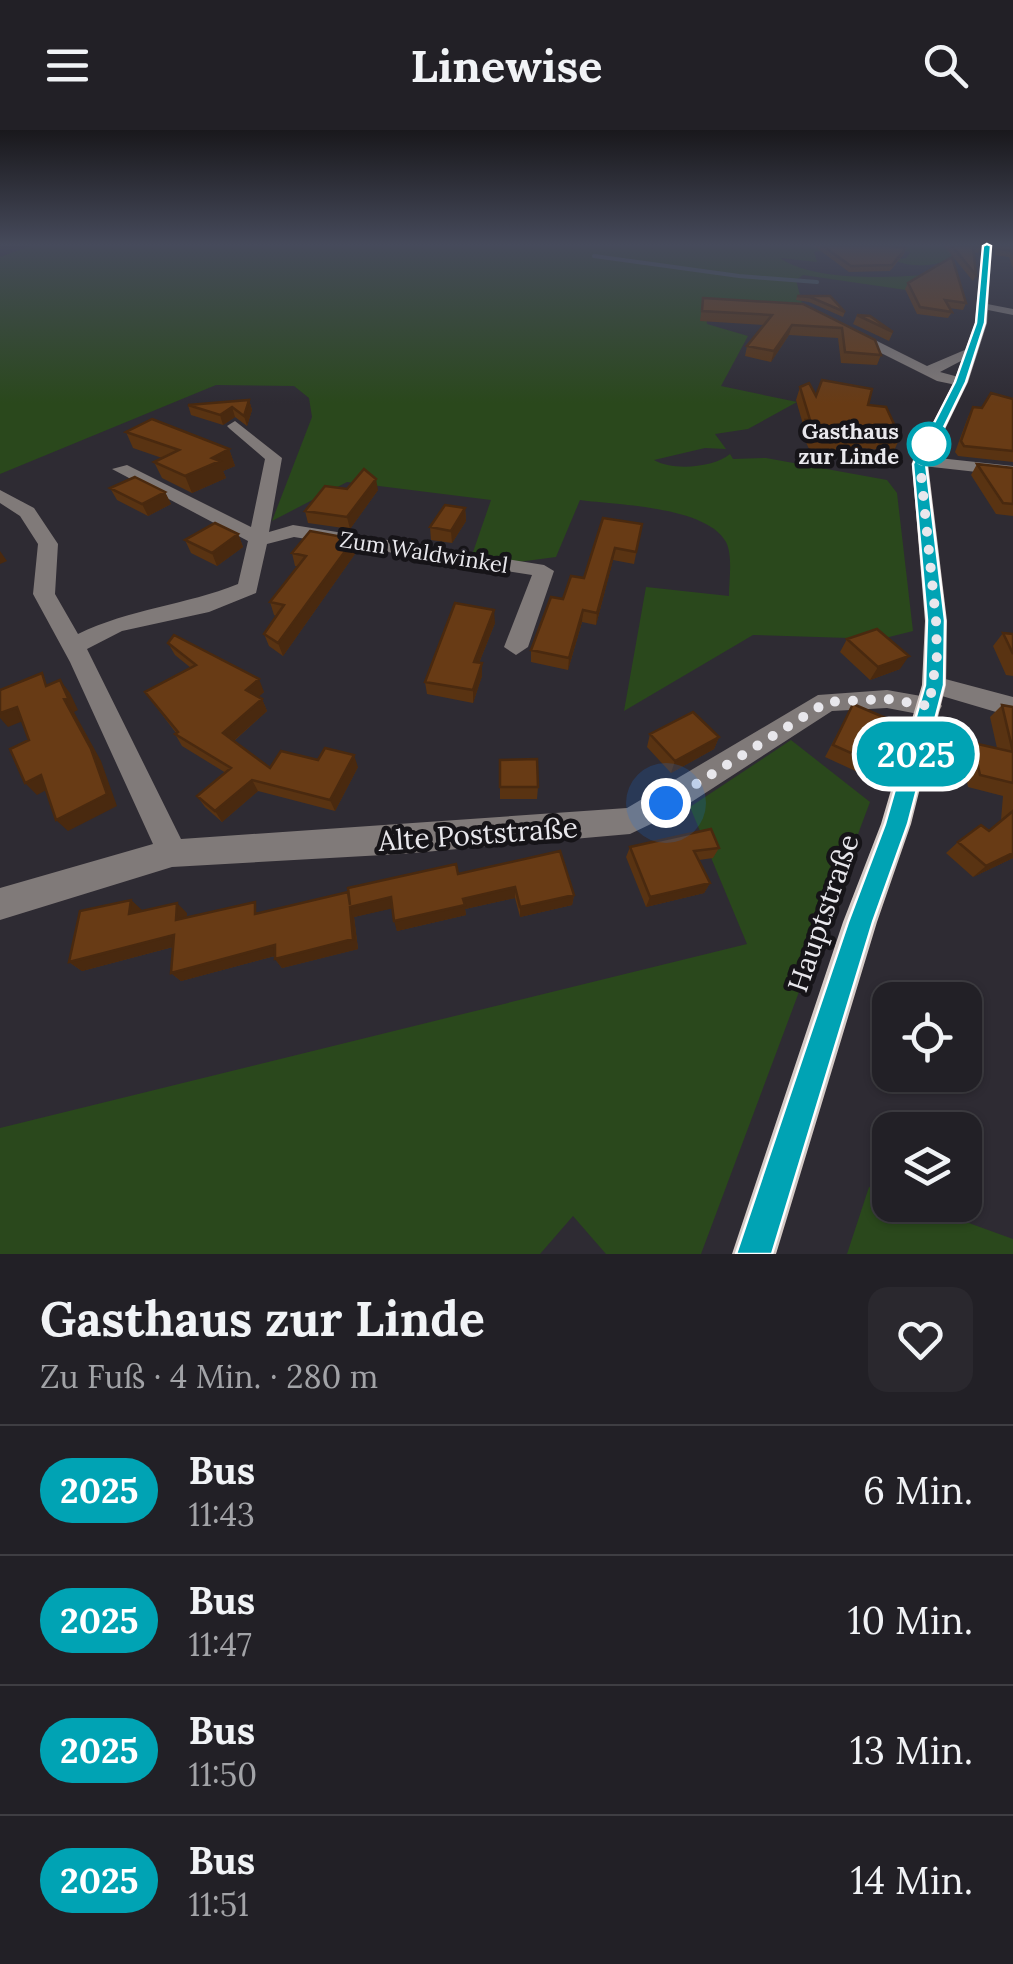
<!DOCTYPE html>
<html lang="de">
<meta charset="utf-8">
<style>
body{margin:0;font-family:Lora,serif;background:#2a282e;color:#f1f3f6;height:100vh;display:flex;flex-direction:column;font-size:38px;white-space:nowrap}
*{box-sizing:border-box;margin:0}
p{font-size:32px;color:#a2a3a7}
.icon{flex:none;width:55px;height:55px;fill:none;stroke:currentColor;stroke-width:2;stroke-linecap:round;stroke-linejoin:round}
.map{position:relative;height:1124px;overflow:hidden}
.side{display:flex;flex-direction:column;background:#222026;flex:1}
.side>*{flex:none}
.badge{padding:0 20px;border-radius:32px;font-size:35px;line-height:65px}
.tools{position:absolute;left:872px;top:852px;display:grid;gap:20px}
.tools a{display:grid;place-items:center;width:110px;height:110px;border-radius:20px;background:#222026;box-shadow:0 2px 8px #0004,0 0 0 2px #3f3e43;font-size:50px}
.you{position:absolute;width:50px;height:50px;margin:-25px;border:8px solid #fff;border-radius:50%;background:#1a73e8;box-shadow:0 0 0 15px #1a73e833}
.map>.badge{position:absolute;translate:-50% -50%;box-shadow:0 0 0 5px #fff}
.round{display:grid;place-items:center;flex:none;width:105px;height:105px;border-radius:20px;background:#2a282e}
.summary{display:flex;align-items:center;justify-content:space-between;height:170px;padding:0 40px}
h1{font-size:48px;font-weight:700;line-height:75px}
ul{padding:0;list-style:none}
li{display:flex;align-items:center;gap:30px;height:130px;padding:0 40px;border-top:2px solid #3f3e43}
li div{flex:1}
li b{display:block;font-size:38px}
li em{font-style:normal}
li .badge{min-width:110px;font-weight:700;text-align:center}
header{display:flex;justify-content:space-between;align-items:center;height:130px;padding:0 40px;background:#222026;font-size:45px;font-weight:700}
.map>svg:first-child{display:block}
</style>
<header><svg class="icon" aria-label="menu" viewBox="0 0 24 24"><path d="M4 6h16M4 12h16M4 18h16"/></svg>Linewise<svg class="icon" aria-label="search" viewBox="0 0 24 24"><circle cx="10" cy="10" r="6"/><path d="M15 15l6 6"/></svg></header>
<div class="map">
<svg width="1013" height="1124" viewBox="0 0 1013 1124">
<rect width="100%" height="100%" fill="#2e2b33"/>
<path fill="#2a481c" d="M 30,116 L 948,116 L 960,128 C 938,134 916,140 894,130 L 906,128 L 911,122 L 880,118 L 865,128 L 819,121 L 814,122 L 817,132 L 780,128 C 814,151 884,148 924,145 L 913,161 L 803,145 L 796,150 L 803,177 L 705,171 L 707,194 L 748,206 L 721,256 L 797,272 L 748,299 L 715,304 L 726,319 L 705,318 L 654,330 C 672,341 713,338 730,324 L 733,329 L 766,328 L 887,350 L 897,363 L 913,501 L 881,509 L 753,505 L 624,581 L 646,457 L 729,466 C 729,450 733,426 726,412 C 706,376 616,375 580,370 L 556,427 L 518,432 L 472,425 L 491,370 L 347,352 L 272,391 L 312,287 L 309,268 L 294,256 L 216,255 L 0,344 L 0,127 Z
M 791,610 L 870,672 L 701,1124 L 606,1124 L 573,1086 L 540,1124 L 0,1124 L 0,998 L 747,814 L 690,677 Z
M 869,1057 L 890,1065 L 890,1075 L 919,1075 L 1013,1109 L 1013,1124 L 847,1124 Z"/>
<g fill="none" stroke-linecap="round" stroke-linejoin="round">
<path stroke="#465961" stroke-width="4" d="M 594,126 L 739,146 L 817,152"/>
<path fill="#807a79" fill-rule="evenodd" d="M 982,173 L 1013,179 L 1013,185 L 978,178 Z
M 843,198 L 851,198 L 927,236 L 967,219 L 978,222 L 940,242 L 966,249 L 966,255 L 961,256 L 937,251 L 843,204 Z
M 235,291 L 282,328 L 269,402 L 293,395 L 544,435 L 554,441 L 528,517 L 516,525 L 504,517 L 532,445 L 294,407 L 267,414 L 256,463 L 209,482 L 122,501 L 87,519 L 181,709 L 627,678 L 818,565 L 887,560 L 938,569 L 942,576 L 938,583 L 929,586 L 887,578 L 832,581 L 676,682 L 630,704 L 401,724 L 172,737 L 0,790 L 0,758 L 153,714 L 70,532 L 33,464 L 38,414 L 20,386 L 0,373 L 0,360 L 34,378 L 58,414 L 55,464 L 78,504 C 129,479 186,475 238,454 L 248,411 L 112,339 L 127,335 L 251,397 L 265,329 L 230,299 L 227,296 Z
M 920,326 L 1013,336 L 1013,346 L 914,335 L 912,331 Z
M 934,546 L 1013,567 L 1013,587 L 925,561 L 922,555 L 925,549 Z"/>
<path fill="#d3c9c5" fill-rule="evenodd" d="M 982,116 L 992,116 L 987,193 L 968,252 L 928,334 L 947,491 L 946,555 L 911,694 L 877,792 L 776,1124 L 732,1124 L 843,792 L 881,694 L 922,555 L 925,491 L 912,334 L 954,252 L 975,193 Z"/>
</g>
<path fill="#593312" d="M 814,116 L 890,116 L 906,118 L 904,124 L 890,141 L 849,142 Z
M 944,116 L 981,116 L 978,123 L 974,122 L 976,145 L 973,151 Z
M 995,116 L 1013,116 L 1013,138 L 1009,127 L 995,125 Z
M 908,153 L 966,173 L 963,180 L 949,178 L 952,182 L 948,188 L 917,184 L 905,159 Z
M 797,166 L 830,166 L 845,182 L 843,187 L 809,172 L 796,170 Z
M 703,168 L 803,174 L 875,210 L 881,225 L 877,235 L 841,233 L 838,208 L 789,205 L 771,232 L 745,226 L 747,216 L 764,195 L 700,191 Z
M 857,185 L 893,202 L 889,211 L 853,194 Z
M 800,257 L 816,266 L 868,275 L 900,307 L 894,321 L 837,316 L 834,324 L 811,323 L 802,304 L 804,298 L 796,270 Z
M 1013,269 L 1013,332 L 958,326 L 955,322 L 968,287 L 973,277 L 982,278 Z
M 249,270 L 252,280 L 247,296 L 235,287 L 223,295 L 191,285 L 188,275 Z
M 126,302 L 229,319 L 235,336 L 223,341 L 226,348 L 192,363 L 162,348 L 154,332 L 162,328 L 133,318 Z
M 977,334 L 1013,338 L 1013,386 L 996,384 L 971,345 Z
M 110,358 L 165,362 L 171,374 L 148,386 L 117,370 Z
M 347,359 L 378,360 L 350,399 L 308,393 L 305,381 Z
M 465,378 L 466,391 L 452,413 L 431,410 L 430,397 Z
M 642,394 L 634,434 L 613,430 L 596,495 L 582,492 L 568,540 L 531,532 L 531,520 L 563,469 Z
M 238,404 L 243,417 L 217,436 L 191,423 L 185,410 Z
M 357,421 L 283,526 L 269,516 L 264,504 L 276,486 L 274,485 L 270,472 L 298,436 L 295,436 L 292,423 Z
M 495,493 L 479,533 L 482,546 L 473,573 L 427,564 L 425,552 Z
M 1003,503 L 1013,504 L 1013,546 L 1006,545 L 993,516 Z
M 847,509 L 900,539 L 870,550 L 840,522 Z
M 168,513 L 264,562 L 258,567 L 262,569 L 267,581 L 234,611 L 270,638 L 318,630 L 358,637 L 335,681 L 258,661 L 222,692 L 205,677 L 197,666 L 226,643 L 182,616 L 175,604 L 176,603 L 145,562 L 191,538 L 175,525 Z
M 853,574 L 871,632 L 862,644 L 825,627 Z
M 1002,575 L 1013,577 L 1013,728 L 973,747 L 946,723 L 958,712 L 989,701 L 1001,690 L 1003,666 L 968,657 L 962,625 L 973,613 L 997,618 L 990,587 Z
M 650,604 L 719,607 L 714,619 L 671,643 L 647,617 Z
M 500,630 L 538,657 L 537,669 L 500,669 Z
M 630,717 L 719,718 L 713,728 L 699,730 L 710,753 L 704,763 L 646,777 L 626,727 Z
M 458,744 L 574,765 L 572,775 L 520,787 L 515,768 L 465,779 L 466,785 L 397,801 L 392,778 L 354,787 L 358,819 L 282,838 L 275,829 L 275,826 L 181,851 L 171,843 L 173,817 L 82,841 L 69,832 L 131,770 L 142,781 L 187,783 L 186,788 L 262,782 Z"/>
<path fill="#49290f" d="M 792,195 L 789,205 L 771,232 L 774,221 Z
M 249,270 L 252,280 L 247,296 L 244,286 Z
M 232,277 L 235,287 L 223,295 L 220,285 Z
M 229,319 L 235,336 L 223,341 L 226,348 L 192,363 L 185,346 L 212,328 Z
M 376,349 L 378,360 L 350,399 L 347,387 Z
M 165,362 L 171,374 L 148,386 L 142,374 Z
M 465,378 L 466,391 L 452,413 L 451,401 Z
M 238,404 L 243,417 L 217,436 L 212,423 Z
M 354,409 L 357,421 L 283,526 L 278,513 Z
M 615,418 L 613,430 L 596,495 L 597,483 Z
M 0,421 L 7,431 L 0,434 Z
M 494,480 L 495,493 L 474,545 L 474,532 Z
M 583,480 L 582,492 L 568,540 L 569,528 Z
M 909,526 L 900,539 L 870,550 L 878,537 Z
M 482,533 L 482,546 L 473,573 L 473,560 Z
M 259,549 L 264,562 L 251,573 L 246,560 Z
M 60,550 L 70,563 L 78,580 L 74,582 L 101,631 L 117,676 L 68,701 L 56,690 Z
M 262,569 L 267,581 L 229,615 L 223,603 Z
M 17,577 L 28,589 L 8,597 L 0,588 L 0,583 Z
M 719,607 L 714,619 L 671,643 L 675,631 Z
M 354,625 L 358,637 L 335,681 L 330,670 Z
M 41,645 L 52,657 L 37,665 L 25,653 Z
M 252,650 L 258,661 L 222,692 L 215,681 Z
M 1013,723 L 1013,728 L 973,747 L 986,736 Z
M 710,753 L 704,763 L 646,777 L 650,767 Z
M 515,757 L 515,768 L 465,779 L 466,785 L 397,801 L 394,791 L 463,769 Z
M 348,762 L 391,767 L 394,778 L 354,787 L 358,819 L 282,838 L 275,829 Z
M 574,765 L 572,775 L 520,787 L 520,777 Z
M 131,770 L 142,780 L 140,794 L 129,784 Z
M 177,773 L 187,783 L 185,800 L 176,790 Z
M 174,805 L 184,814 L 82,841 L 69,832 Z
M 275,815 L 282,824 L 181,851 L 171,843 Z"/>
<path fill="#683b15" stroke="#49290f" stroke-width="2.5" d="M 823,116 L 890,116 L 906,118 L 892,135 L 851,136 Z
M 952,116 L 981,116 L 980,117 L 973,116 L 976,145 Z
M 998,116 L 1013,116 L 1013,124 L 1012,121 L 998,119 Z
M 952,127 L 966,173 L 945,170 L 952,182 L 920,177 L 908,153 Z
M 797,166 L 830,166 L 845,182 L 810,167 Z
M 703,168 L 803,174 L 875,210 L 881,225 L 845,222 L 842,198 L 792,195 L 774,221 L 747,216 L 772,185 L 702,181 Z
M 857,185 L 870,186 L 893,202 Z
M 822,250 L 872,259 L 868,275 L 886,277 L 900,307 L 835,302 L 840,310 L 816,309 L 806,290 L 810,290 L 800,257 L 809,253 L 816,266 Z
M 991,263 L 1013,269 L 1013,321 L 964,316 L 961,311 L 973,277 L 982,278 Z
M 249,270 L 244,286 L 232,277 L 220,285 L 188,275 Z
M 152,289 L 229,319 L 212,328 L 220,331 L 185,346 L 154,332 L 179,320 L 126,302 Z
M 977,334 L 1013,338 L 1013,374 L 1003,373 Z
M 364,339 L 376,349 L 347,387 L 305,381 L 325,356 L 347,359 Z
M 135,347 L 165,362 L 142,374 L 110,358 Z
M 445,375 L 465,378 L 451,401 L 430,397 Z
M 603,388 L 642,394 L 636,422 L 615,418 L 597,483 L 583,480 L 569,528 L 531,520 L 551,467 L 563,469 L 571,446 L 584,448 Z
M 215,393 L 238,404 L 212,423 L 185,410 Z
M 310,401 L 354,409 L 278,513 L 264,504 L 284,475 L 270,472 L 306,426 L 292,423 Z
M 455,473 L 494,480 L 474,532 L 482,533 L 473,560 L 425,552 Z
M 877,499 L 909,526 L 878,537 L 847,509 Z
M 1003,503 L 1013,504 L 1013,524 Z
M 174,505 L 259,549 L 246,560 L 262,569 L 223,603 L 270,638 L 281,621 L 318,630 L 325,618 L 354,625 L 330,670 L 252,650 L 215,681 L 197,666 L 231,638 L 175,604 L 178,602 L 145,562 L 196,535 L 168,513 Z
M 42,543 L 46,556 L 60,550 L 68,568 L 64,569 L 91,619 L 107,664 L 56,690 L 41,645 L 25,653 L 10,619 L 29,610 L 17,577 L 0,583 L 0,560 Z
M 853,574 L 888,589 L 871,632 L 833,615 Z
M 1002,575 L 1013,577 L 1013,653 L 980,645 L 973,613 L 1013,622 Z
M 693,582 L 719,607 L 675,631 L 650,604 Z
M 537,629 L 538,657 L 500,657 L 500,630 Z
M 1013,681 L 1013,723 L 986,736 L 958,712 L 981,695 L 989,701 Z
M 711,699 L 719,718 L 694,721 L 710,753 L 650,767 L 630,717 Z
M 560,721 L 574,765 L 520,777 L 515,757 L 463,769 L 465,775 L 394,791 L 391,767 L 350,777 L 353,809 L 275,829 L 275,815 L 171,843 L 174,805 L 69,832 L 80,781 L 131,770 L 129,784 L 177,773 L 176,790 L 255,772 L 255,784 L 348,762 L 350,775 L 348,758 L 456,734 L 458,744 Z"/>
<linearGradient id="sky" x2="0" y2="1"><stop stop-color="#19181c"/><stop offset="0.42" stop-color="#464a5b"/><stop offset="1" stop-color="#464a5b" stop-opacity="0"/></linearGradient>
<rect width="1013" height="273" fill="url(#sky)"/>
<path fill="#00a3b4" stroke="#fff" stroke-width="2.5" d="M 987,114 L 991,116 L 985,193 L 966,252 L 926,334 L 945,490 L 944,555 L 908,694 L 873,792 L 772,1124 L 736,1124 L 848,792 L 885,694 L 925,555 L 927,490 L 913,334 L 955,252 L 976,193 L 983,116 Z"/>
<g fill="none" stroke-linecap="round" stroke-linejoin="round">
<path stroke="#e8e7ec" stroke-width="10" stroke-dasharray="0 18" d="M 666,673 L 827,572 L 887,569 L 929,576 L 937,526 L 936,490 L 920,334 L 936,301 L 929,314"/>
</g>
<circle fill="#fff" stroke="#00a3b4" stroke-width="5" cx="929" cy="314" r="20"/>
<g text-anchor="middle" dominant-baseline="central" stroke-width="9" stroke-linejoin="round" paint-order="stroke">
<g font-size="22" font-weight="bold" fill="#e8e7ec" stroke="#161418" text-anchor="end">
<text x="899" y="301">Gasthaus<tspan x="899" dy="25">zur Linde</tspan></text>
</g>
<g font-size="22" fill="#e8e7ec" stroke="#161418">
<text transform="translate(424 422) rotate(9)">Zum Waldwinkel</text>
</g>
<g font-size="28" fill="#e8e7ec" stroke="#161418">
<text transform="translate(478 704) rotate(-4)">Alte Poststraße</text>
<text transform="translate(823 783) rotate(-71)">Hauptstraße</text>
</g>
</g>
</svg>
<div class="tools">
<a><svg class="icon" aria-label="locate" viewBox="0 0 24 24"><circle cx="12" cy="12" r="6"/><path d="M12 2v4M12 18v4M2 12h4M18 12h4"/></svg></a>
<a><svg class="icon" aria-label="layers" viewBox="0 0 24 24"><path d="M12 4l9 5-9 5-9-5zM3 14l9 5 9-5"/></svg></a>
</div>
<div class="you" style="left:666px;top:673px"></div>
<b class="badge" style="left:916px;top:624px;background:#00a3b4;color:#fff">2025</b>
</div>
<section class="side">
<div class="summary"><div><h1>Gasthaus zur Linde</h1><p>Zu Fuß · 4 Min. · 280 m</p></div><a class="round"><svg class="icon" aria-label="heart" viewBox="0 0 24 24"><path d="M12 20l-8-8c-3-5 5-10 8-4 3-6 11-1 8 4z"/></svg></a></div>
<ul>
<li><span class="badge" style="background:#00a3b4;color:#fff">2025</span><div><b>Bus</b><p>11:43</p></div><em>6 Min.</em></li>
<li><span class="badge" style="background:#00a3b4;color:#fff">2025</span><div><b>Bus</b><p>11:47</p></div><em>10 Min.</em></li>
<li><span class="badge" style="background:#00a3b4;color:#fff">2025</span><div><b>Bus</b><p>11:50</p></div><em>13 Min.</em></li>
<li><span class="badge" style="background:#00a3b4;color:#fff">2025</span><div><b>Bus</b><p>11:51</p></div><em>14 Min.</em></li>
</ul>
</section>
